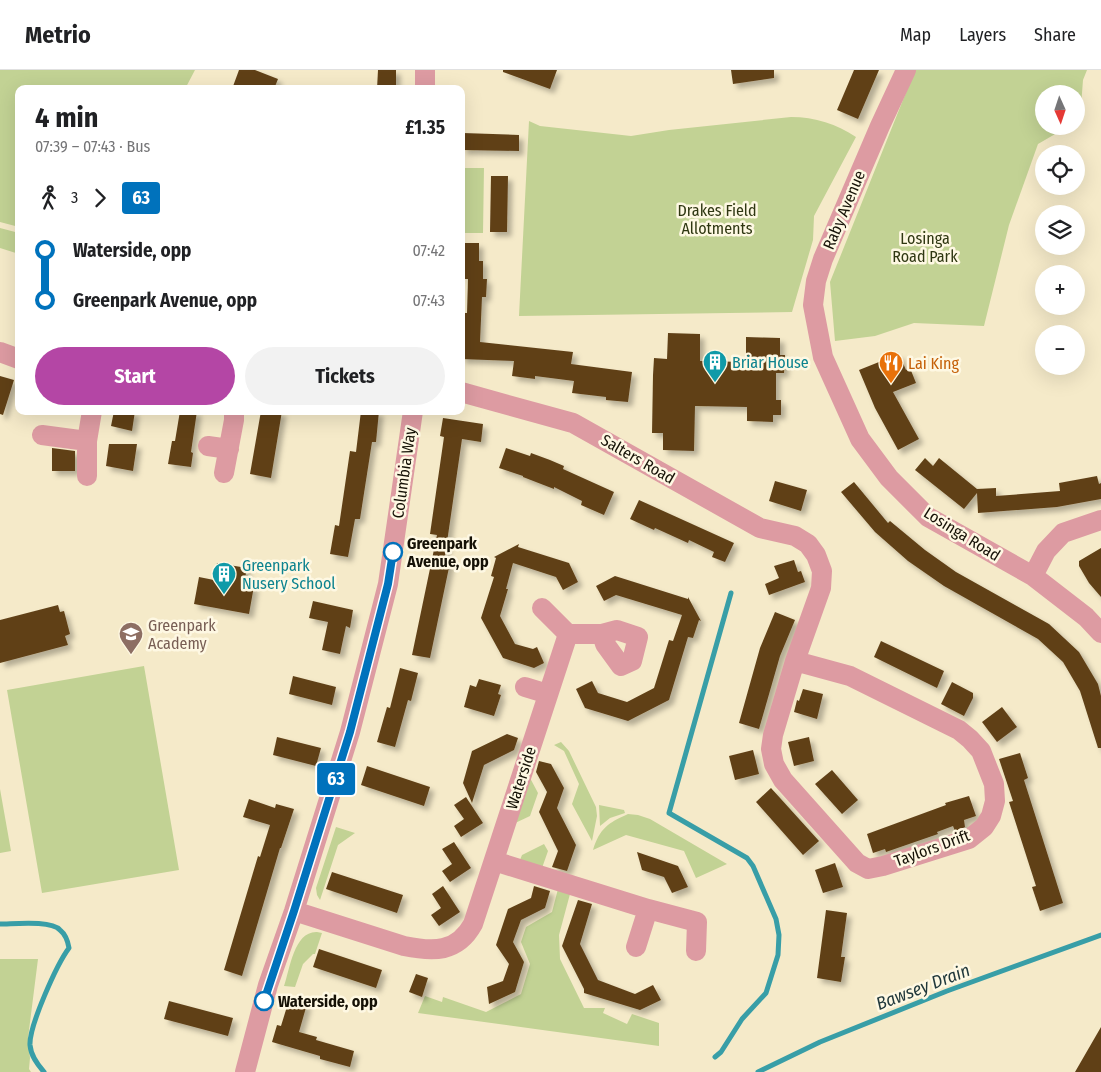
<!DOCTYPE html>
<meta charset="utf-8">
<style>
body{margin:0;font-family:"Fira Sans Condensed",sans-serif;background:#f2f2f2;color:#202124;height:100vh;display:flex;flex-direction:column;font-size:19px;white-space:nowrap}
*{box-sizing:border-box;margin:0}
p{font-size:16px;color:#757577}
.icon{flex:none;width:28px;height:28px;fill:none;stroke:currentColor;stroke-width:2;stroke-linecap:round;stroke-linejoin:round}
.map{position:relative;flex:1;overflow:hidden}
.drawer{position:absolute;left:15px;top:15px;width:450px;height:330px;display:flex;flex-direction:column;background:#fff;border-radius:10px;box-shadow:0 5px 20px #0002}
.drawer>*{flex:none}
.badge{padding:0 10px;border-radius:4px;font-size:18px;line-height:32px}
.needle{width:32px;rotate:177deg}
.controls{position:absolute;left:1035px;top:15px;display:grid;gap:10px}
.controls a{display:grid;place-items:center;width:50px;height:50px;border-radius:50%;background:#fff;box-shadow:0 5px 20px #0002;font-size:25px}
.map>.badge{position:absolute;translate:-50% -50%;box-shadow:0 0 0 2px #fff}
.legs{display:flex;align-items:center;gap:8px;height:55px;padding:0 20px;font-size:16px}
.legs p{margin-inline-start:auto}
.overview{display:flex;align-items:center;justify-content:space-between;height:85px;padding:0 20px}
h1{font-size:28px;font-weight:700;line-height:38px}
.action{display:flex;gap:10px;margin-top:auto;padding:10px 20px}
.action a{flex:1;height:58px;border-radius:30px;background:#b446a5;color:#fff;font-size:20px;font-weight:700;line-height:58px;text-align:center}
.action a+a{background:#f2f2f2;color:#202124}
ul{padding:0 20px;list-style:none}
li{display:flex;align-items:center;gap:18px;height:50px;font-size:19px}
li i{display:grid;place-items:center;width:8px;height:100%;margin:0 6px;background:currentColor}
li i::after{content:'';width:12px;height:12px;margin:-6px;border:4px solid;border-radius:50%;background:#fff}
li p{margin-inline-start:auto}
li:first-child i{background:linear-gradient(#0000 50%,currentColor 0)}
li:last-child i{background:linear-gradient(currentColor 50%,#0000 0)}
header{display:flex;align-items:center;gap:30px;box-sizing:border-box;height:70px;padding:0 25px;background:#fff;border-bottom:1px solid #e0e0e0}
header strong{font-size:24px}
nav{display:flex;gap:28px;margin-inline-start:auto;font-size:18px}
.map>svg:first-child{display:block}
</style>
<header>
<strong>Metrio</strong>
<nav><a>Map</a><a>Layers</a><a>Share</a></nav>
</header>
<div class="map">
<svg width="1101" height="1002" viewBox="0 0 1101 1002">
<defs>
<filter id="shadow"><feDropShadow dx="4.5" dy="4.5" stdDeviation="2.5" flood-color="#0004"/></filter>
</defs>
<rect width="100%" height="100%" fill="#f5eac9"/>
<path fill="#c2d294" d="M 0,0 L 195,0 L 185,19 L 19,19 L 19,157 L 0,152 Z
M 915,0 L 1087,0 L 1083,10 L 1080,49 L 1076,52 L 1076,24 L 1044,24 L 1044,56 L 1069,56 L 1038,74 L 1009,155 L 984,256 L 914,253 L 875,266 L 835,271 L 830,212 Z
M 791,47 C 815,47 837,54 856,67 L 814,146 L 813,170 L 792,242 L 519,246 L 529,51 L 540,56 L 631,66 L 669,60 Z
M 461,98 L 484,98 L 483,163 L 461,163 Z
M 0,158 L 19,163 L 19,184 L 0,178 Z
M 144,596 L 179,800 L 42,823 L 7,620 Z
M 561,672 L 569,681 L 596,737 L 597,746 L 592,771 L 572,734 L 579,714 L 564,681 L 554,675 Z
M 529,706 L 538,723 L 530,746 L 513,754 Z
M 0,719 L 11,781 L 0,783 Z
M 599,735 L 624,740 L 625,743 L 610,748 L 600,756 Z
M 628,744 L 638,745 L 650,749 L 727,794 L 696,808 L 684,781 L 626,765 L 593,780 C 600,758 608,753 628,744 Z
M 336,757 L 355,763 L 338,775 L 320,830 L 317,825 L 316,818 Z
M 544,774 L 548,781 L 542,798 L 520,790 L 522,785 Z
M 558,819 L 570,824 L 559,865 L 560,889 L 584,938 L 605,938 L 603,943 L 627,954 L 632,944 L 659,953 L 659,976 L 418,943 L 425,926 L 442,932 L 443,927 L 486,942 L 521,924 L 530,894 L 521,872 L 526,857 L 552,842 Z
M 317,862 L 322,863 L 315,884 L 313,884 L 303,894 L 295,917 L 284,916 C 290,899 294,861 317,862 Z
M 0,889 L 38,889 L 28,968 L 30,988 L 29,999 L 31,1002 L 0,1002 Z"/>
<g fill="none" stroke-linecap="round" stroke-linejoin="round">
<path stroke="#389ea7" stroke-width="5" d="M 0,854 C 14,854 51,850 60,860 C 65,864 68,872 69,878 C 57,894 29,956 30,975 C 31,986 37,994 44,1002
M 715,987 L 721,982 L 742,949 L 766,923 L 778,885 L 779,865 L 776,849 L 753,796 L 747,788 L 669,743 L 731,523
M 758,1002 L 820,972 L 947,921 L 1101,865"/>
</g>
<path fill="#604119" filter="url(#shadow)" d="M 239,0 L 255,0 L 278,9 L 274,19 L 232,19 Z
M 378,0 L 396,0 L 396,19 L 377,19 Z
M 503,0 L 557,0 L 550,19 L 503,2 Z
M 731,0 L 774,0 L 774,8 L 733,14 Z
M 854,0 L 879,0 L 858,49 L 837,40 Z
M 463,63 L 519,65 L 519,81 L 462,80 Z
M 491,106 L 508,106 L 507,162 L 490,162 Z
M 461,173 L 479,173 L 479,191 L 483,191 L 483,209 L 487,209 L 486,227 L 482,227 L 480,272 L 573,282 L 571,294 L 632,302 L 628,332 L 606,330 L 606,327 L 572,323 L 574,311 L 535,306 L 535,309 L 512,306 L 514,291 L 461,289 L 463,243 L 467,243 L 468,209 L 464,209 L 464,191 L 461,191 Z
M 668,263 L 700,264 L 700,291 L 746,292 L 746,267 L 780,268 L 780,285 L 785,285 L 784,303 L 776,303 L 776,330 L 781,330 L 781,345 L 773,345 L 773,352 L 747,351 L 747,337 L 695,336 L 694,381 L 663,380 L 663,363 L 652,363 L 653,305 L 654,288 L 667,289 Z
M 899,284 L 906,300 L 910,298 L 916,313 L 893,322 L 919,369 L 898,380 L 875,338 L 859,300 Z
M 0,306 L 14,310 L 3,345 L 0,344 Z
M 114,341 L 135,341 L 132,361 L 111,356 Z
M 180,341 L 197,341 L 191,382 L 193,383 L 191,397 L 168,394 L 172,371 L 175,371 Z
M 261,341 L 282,341 L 271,408 L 250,404 Z
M 361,341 L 379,341 L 376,372 L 372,372 L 360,449 L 355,449 L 348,487 L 330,484 L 335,455 L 339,456 L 350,381 L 356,382 Z
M 443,348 L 483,354 L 481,372 L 462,369 L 445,486 L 451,488 L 430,588 L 412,585 L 437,465 L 430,464 L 444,367 L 440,366 Z
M 109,374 L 137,374 L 133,401 L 106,396 Z
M 52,378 L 75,381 L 75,401 L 52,401 Z
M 506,378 L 530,386 L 531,383 L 550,390 L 564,396 L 563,399 L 614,422 L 604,445 L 581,435 L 582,431 L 554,417 L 554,419 L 523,407 L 523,406 L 499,398 Z
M 925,388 L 933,396 L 939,388 L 977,419 L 996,418 L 996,426 L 1060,421 L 1059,413 L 1097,406 L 1099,414 L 1101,413 L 1101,429 L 1057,437 L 978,443 L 977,423 L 964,439 L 915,400 Z
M 775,411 L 807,420 L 801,441 L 769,431 Z
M 854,412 L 888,453 L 890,451 L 925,480 L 956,502 L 1049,554 L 1079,582 L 1098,614 L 1101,626 L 1101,678 L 1098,678 L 1080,621 L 1063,592 L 1038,569 L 944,516 L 908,491 L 875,462 L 841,422 Z
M 639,430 L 734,473 L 725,492 L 712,487 L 714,482 L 689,470 L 688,473 L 655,458 L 654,460 L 630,449 Z
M 519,474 L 518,477 L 569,493 L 578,512 L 563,520 L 556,507 L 513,493 L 506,519 L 508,519 L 500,546 L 515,574 L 533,579 L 537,577 L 544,593 L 534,598 L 503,588 L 481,548 L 494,507 L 491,506 L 496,488 L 494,487 Z
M 1101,478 L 1101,527 L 1089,513 L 1079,496 L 1079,491 Z
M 794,490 L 798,502 L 801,501 L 805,512 L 769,525 L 765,514 L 779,508 L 774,496 Z
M 217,493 L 247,498 L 244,514 L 254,516 L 249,544 L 194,534 L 199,507 L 214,510 Z
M 615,506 L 688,529 L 688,527 L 701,551 L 699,550 L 693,568 L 688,567 L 669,630 L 628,651 L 585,638 L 576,619 L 592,611 L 598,623 L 627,632 L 654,618 L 669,570 L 673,571 L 682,545 L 616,525 L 604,531 L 596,516 Z
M 313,531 L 353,540 L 350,558 L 346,556 L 340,584 L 322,580 L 328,552 L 309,548 Z
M 58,535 L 60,542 L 64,541 L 70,564 L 65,566 L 68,575 L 0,593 L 0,550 Z
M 775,542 L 795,550 L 780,586 L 759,659 L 739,653 L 760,578 Z
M 881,571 L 944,601 L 937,618 L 874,587 Z
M 400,598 L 418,603 L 411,631 L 408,630 L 395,677 L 377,672 L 387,637 L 390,638 Z
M 293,606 L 336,617 L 332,635 L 289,624 Z
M 479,609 L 501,615 L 498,624 L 501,625 L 494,646 L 464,637 L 470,615 L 476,617 Z
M 952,612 L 973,623 L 973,628 L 964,646 L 941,634 Z
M 803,619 L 823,624 L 817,649 L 794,642 L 797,630 L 799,631 Z
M 1002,637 L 1017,657 L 997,672 L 982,652 Z
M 507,664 L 518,668 L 514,680 L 484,695 L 472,733 L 463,713 L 472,681 Z
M 277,667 L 321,678 L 316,696 L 273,685 Z
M 809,667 L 814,691 L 794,696 L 788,672 Z
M 753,680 L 759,704 L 735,710 L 729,686 Z
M 1020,683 L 1028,708 L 1024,710 L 1063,833 L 1040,841 L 1032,817 L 1036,816 L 1009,732 L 1013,731 L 999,689 Z
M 539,691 L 551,694 L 564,718 L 557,738 L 576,775 L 567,801 L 552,797 L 558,781 L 539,742 L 547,722 L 536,702 Z
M 367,696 L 430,717 L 424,736 L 361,715 Z
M 832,700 L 858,730 L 842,744 L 815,714 Z
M 771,718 L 819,771 L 803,785 L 756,732 Z
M 969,726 L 976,746 L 964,750 L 965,757 L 963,758 L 955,761 L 953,756 L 937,762 L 938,764 L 886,782 L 885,779 L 873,783 L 867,764 L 946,735 L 945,733 Z
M 466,727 L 483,753 L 461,767 L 454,756 L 464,749 L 454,735 Z
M 249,729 L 275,738 L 276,734 L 294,739 L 281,778 L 280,778 L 242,906 L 224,900 L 258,786 L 260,787 L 270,755 L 243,747 Z
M 454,772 L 471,798 L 450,812 L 442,801 L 452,794 L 442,779 Z
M 637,782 L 678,796 L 688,817 L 672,823 L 664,807 L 642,800 Z
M 835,793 L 843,817 L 823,823 L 815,800 Z
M 332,802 L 403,825 L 397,843 L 326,819 Z
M 443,816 L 460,842 L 439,856 L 431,845 L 441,838 L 432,824 Z
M 534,816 L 550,821 L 545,838 L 521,850 L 513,872 L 524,892 L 515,922 L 489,934 L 487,917 L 503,911 L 509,894 L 496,875 L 508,839 L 531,828 Z
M 578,830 L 592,834 L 580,874 L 598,910 L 635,924 L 653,915 L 661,930 L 640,940 L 584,923 L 584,919 L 562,876 Z
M 826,840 L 847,843 L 841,887 L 845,887 L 841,912 L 817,908 Z
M 319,879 L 382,900 L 376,918 L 313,897 Z
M 416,904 L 428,908 L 422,927 L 409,922 Z
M 289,930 L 307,934 L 299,962 L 317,967 L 316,970 L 354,981 L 350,997 L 320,989 L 320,986 L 272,972 L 277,955 L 281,956 Z
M 169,931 L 233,948 L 228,966 L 164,949 Z
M 1101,957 L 1101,1002 L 1075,1002 Z"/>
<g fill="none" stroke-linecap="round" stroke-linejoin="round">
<path stroke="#dd9ba2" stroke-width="20" d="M 906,0 L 880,56 L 823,189 L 816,211 L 813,235 L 823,287 L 860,369 L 889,408 L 928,447 L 1033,506 L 1086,547 L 1101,563
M 425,19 L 425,0
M 0,282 L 19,289
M 461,322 L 573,353 L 760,458 L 795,466 L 808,474 L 816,485 L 822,501 L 821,518 L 795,591 L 773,665 L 771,679 L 774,694 L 783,710 L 857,793 L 868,799 L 883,796 L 969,769 L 984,757 L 991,746 L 995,731 L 994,714 L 981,681 L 970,669 L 959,660 L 850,606 L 795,591
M 42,365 L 87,371
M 208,376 L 229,379
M 224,403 L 234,350 L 234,341
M 87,406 L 87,371 L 92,341
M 1033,506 L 1046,481 L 1063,463 L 1101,450
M 542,538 L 568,564
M 617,560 L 638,567 L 632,591 L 621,596 L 605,574 L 602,564 Z
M 525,617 L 548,624
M 494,791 L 648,839 L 697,852 L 696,881
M 294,841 L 404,876 C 433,882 457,883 473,854 L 568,564 L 602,564
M 636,877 L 648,839
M 245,1002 L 268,915 L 294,841 L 350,662 L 388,514 L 413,341"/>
</g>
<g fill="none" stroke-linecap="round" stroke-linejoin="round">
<defs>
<path id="line-1" d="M 264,931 L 294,841 L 350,662 L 388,514 L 393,482"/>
</defs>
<use href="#line-1" stroke="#fff" stroke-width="11"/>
<use href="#line-1" stroke="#0072bc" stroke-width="8"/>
</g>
<defs>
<symbol id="building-pin" viewBox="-11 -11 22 30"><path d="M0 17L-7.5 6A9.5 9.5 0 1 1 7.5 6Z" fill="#0f9aa8" stroke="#fef8e3"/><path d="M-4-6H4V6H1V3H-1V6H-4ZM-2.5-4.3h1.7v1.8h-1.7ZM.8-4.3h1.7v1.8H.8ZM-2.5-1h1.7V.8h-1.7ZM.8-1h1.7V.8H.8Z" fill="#fff"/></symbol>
<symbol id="restaurant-pin" viewBox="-11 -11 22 30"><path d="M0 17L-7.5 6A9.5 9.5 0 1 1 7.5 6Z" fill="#e8710a" stroke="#fef8e3"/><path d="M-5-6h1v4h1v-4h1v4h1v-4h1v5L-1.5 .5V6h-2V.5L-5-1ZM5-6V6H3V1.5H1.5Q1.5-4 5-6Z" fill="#fff"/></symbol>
<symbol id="school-pin" viewBox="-11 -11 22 30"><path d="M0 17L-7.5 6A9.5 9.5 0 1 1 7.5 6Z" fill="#8d6e63" stroke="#fef8e3"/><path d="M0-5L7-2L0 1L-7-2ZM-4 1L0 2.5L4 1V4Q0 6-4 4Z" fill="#fff"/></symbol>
</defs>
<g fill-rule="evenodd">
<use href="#building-pin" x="701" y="278" width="28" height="38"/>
<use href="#restaurant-pin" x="877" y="279" width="28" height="38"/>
<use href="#building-pin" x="210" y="490" width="28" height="38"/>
<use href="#school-pin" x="117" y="550" width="28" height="38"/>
</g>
<g fill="#fff" stroke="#0072bc" stroke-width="2.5">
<circle cx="393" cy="482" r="9"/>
<circle cx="264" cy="931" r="9"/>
</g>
<g text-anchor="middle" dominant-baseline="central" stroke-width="5" stroke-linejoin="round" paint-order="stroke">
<g font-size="16" fill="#2f3712" stroke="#fef8e3">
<text x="717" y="140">Drakes Field<tspan x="717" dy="18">Allotments</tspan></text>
<text x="925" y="168">Losinga<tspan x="925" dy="18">Road Park</tspan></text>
</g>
<g font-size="16" fill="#151106" stroke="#fef8e3">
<text transform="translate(844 140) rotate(-67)">Raby Avenue</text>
<text transform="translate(638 389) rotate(30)">Salters Road</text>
<text transform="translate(404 403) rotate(-82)">Columbia Way</text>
<text transform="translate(962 464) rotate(32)">Losinga Road</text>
<text transform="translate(521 708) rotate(-72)">Waterside</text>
<text transform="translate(932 778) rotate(-20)">Taylors Drift</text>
</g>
<g font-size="16" fill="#0d838f" stroke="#fef8e3" text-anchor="start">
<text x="732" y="292">Briar House</text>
<text x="242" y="495">Greenpark<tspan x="242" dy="18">Nusery School</tspan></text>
</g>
<g font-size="16" fill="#c56008" stroke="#fef8e3" text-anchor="start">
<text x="908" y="293">Lai King</text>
</g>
<g font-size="16" font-weight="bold" fill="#151106" stroke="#fef8e3" text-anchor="start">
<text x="407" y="473">Greenpark<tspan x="407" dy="18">Avenue, opp</tspan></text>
<text x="278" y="931">Waterside, opp</text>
</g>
<g font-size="16" fill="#785e54" stroke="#fef8e3" text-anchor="start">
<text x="148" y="555">Greenpark<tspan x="148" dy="18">Academy</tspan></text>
</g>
<g font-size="18" font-style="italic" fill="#22393c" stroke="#fef8e3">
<text transform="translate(923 917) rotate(-21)">Bawsey Drain</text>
</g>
</g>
</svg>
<div class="controls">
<a><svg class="needle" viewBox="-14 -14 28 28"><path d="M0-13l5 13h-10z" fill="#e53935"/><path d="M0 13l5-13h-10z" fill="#757577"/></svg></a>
<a><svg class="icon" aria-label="locate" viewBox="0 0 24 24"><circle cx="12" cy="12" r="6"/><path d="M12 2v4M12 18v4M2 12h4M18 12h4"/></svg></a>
<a><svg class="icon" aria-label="layers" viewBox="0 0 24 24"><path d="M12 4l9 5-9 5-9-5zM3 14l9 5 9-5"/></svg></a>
<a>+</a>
<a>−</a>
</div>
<b class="badge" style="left:336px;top:709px;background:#0072bc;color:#fff">63</b>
<section class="drawer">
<div class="overview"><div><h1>4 min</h1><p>07:39 – 07:43 · Bus</p></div><b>£1.35</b></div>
<div class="legs"><svg class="icon" aria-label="walk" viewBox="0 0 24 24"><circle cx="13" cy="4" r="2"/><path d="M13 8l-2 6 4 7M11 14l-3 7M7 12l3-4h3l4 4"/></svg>3<svg class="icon" aria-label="forward" viewBox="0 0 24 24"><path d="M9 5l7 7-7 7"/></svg><b class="badge" style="background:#0072bc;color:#fff">63</b></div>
<ul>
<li><i style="color:#0072bc"></i><b>Waterside, opp</b><p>07:42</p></li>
<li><i style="color:#0072bc"></i><b>Greenpark Avenue, opp</b><p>07:43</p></li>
</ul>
<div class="action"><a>Start</a><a>Tickets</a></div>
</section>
</div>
